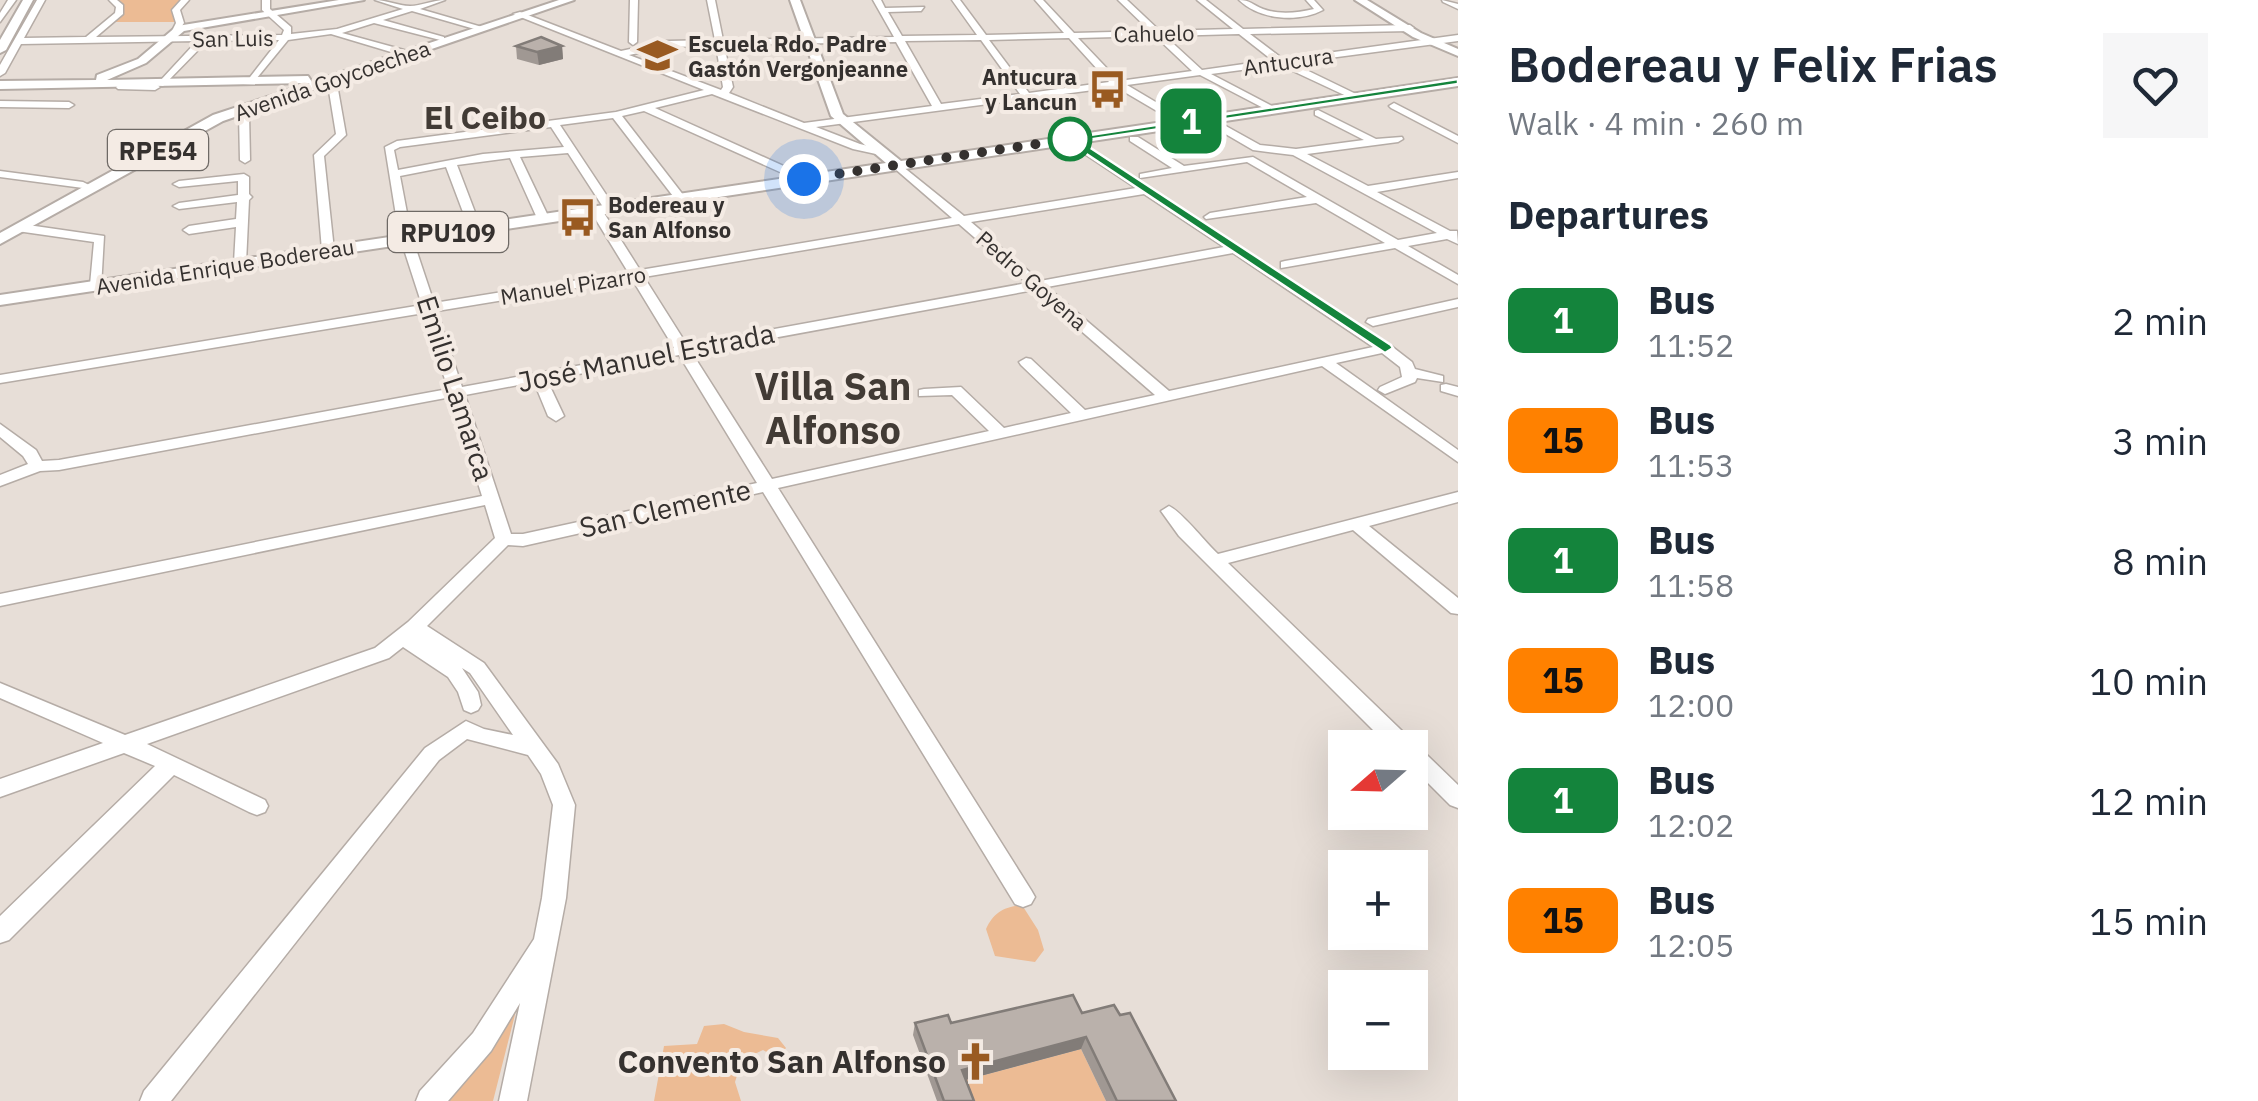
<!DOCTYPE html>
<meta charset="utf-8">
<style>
body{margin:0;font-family:"IBM Plex Sans",sans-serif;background:#f6f6f7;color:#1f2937;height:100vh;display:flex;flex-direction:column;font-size:38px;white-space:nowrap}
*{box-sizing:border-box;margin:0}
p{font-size:32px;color:#747a83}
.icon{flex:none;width:55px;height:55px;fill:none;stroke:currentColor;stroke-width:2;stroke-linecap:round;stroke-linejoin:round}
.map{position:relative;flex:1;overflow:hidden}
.details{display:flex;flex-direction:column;background:#fff;width:800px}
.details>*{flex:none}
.badge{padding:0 20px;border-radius:15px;font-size:35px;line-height:65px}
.needle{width:65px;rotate:250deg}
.controls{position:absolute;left:1328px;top:730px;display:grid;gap:20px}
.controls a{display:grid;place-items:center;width:100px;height:100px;border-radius:0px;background:#fff;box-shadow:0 10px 40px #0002;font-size:50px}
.you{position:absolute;width:50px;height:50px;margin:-25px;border:8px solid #fff;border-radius:50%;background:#1a73e8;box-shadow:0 0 0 15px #1a73e833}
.map>.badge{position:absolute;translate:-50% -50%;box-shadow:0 0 0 5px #fff}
h2{padding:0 50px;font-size:38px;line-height:90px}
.round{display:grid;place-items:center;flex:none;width:105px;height:105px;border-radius:0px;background:#f6f6f7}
.headline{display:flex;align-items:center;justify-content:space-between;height:170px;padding:0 50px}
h1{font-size:48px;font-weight:600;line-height:75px}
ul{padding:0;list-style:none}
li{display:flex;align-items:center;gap:30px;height:120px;padding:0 50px}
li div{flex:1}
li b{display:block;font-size:38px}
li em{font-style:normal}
li .badge{min-width:110px;font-weight:700;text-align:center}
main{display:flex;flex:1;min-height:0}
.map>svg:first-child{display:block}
</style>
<main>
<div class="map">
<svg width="1458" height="1101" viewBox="0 0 1458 1101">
<rect width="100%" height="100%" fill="#e7ded7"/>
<path fill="#ecbb94" d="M 117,0 L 183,0 L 172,12 L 175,22 L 114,22 L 123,10 Z
M 1022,905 L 1038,930 L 1044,950 L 1035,962 L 995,956 L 986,929 C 994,912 1004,907 1022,905 Z
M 519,999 L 493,1101 L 443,1101 Z
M 724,1024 L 744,1032 L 778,1038 L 786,1048 L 777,1058 L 763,1050 L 742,1060 L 735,1082 L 741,1101 L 654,1101 L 664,1046 L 697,1044 L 704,1026 Z
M 1081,1049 L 1106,1101 L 966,1101 L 958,1082 Z"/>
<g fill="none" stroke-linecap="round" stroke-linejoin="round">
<defs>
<path id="minor" d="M 8,0 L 16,0 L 0,22 L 0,13 Z
M 37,0 L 45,0 L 24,38 L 86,37 L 115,13 L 116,7 L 109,0 L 117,0 L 123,5 L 123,14 L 96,37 L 282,35 L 284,30 L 262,10 L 262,0 L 270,0 L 270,9 L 291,27 L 291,34 L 337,29 L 403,9 L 375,0 C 387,0 398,6 410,6 C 421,6 433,0 445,0 L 420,9 L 482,27 L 478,30 L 412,11 L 383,20 L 444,37 L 444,41 L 374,23 L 342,33 L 404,50 L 401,55 L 331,34 L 288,40 L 252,84 L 247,81 L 279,40 L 207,41 L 163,86 L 160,85 L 160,81 L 197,41 L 21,44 L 5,73 L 0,76 L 0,65 Z
M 181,0 L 189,0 L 180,10 L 184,23 L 176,34 L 172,31 L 176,23 L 172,10 Z
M 630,0 L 638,0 L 637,42 L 633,45 L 629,42 Z
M 707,0 L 715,0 L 723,40 L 894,37 L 873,0 L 881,0 L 885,8 L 924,7 L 921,11 L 888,12 L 902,36 L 977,35 L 952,0 L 960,0 L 986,35 L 1064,33 L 1035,0 L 1043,0 L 1074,33 L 1150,31 L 1118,0 L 1127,0 L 1160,31 L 1233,29 L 1197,0 L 1206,0 L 1243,29 L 1410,25 L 1414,28 L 1410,31 L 1250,34 L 1283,59 L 1458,35 L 1458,41 L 1292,63 L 1358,95 L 1360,97 L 1355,100 L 1280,65 L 1211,74 L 1274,107 L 1274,111 L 1271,112 L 1200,75 L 1127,85 L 1186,120 L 1224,125 L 1260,145 L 1296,149 L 1364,140 L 1315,115 L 1315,111 L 1318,110 L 1376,139 L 1402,137 L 1403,139 L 1398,142 L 1307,154 L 1368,186 L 1458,172 L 1458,178 L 1377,192 L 1450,231 L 1457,231 L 1458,244 L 1447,239 L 1408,246 L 1458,275 L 1458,284 L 1395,248 L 1281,268 L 1281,262 L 1285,261 L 1385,243 L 1316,203 L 1206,219 L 1204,217 L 1210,213 L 1307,197 L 1247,162 L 1140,178 L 1140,174 L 1172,168 L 1130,141 L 1130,137 L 1138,137 L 1184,166 L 1253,157 L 1398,240 L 1437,233 L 1293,155 L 1253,150 L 1217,129 L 1179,124 L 1116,87 L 816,127 L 860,144 L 880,149 L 881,151 L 876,154 L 853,149 L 712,94 L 655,108 L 808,177 L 808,181 L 800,181 L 644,111 L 622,116 L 684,196 L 684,200 L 676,200 L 613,118 L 560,125 L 615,208 L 613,210 L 605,210 L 568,153 L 520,157 L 549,218 L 543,222 L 537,218 L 510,158 L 457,165 L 481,228 L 475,232 L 469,228 L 446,167 L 400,176 L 411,234 L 434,303 L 628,272 L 590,210 L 596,207 L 602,210 L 640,270 L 952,218 L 893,167 L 892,165 L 897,162 L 964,216 L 1136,188 L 1065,141 L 1065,137 L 1069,136 L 1390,345 L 1412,362 L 1415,369 L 1443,376 L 1443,382 L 1417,378 L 1415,382 L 1385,394 L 1378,390 L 1380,387 L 1402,377 L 1400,367 L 1382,353 L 1336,363 L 1458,450 L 1458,462 L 1322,366 L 778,488 L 1031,890 L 1035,897 L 1031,904 L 1023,907 L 1015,904 L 763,492 L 523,546 L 508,545 L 427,626 L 484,663 L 558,764 L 575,805 L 566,898 L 527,1101 L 499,1101 L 520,1003 L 491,1051 L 448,1101 L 416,1101 L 420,1091 L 473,1033 L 534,939 L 542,898 L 553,805 L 541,774 L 528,755 L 467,739 L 439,760 L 171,1101 L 140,1101 L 144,1091 L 425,748 L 466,721 L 484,729 L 513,735 L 470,673 L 462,668 L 478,692 L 481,705 L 478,710 L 471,713 L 464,710 L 458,692 L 448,677 L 403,647 L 389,658 L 147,744 L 265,800 L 268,806 L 265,812 L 257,815 L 249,812 L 174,775 L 9,940 L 0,943 L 0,916 L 155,766 L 124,753 L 0,797 L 0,779 L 103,743 L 0,698 L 0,683 L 125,735 L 375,648 L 408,622 L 495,538 L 485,505 L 0,606 L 0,594 L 482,496 L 451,397 L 59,470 L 40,471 L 0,486 L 0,475 L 28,464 L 23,456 L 0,437 L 0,424 L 36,450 L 42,461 L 59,460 L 448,389 L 424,313 L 0,383 L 0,375 L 422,305 L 399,234 L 385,147 L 397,141 L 616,112 L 704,90 L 513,14 L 520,12 L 621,51 L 667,41 L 715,40 ZM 1239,34 L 1272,60 L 1202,70 L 1165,36 ZM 1155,36 L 1192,71 L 1119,81 L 1078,38 ZM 1069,38 L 1109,82 L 1029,93 L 989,40 ZM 981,40 L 1020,94 L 941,104 L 905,41 ZM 896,42 L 932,106 L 804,123 L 729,93 L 733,87 L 724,45 ZM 716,46 L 723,87 L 721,90 L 629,55 L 667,47 ZM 551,127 L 564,147 L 483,154 L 398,170 L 394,150 L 400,147 ZM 1144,194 L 1224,247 L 1040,281 L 971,222 ZM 959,224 L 1027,283 L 687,345 L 644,277 ZM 1233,253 L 1373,347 L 1169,391 L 1047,287 ZM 632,279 L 674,348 L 462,387 L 437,311 ZM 1034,290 L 1155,395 L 1085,410 L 1031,359 L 1026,358 L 1019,362 L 1021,365 L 1071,413 L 1004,428 L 961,387 L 924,389 L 919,390 L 919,396 L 952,395 L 989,431 L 772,479 L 692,353 ZM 679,355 L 757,483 L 523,534 L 511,534 L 465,395 L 534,382 L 548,416 L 556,421 L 564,416 L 547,380 Z
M 1239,0 C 1250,0 1253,5 1263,9 C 1279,15 1297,13 1314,9 L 1306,0 L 1314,0 L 1323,10 C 1298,23 1260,20 1239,0 Z
M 1442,0 L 1458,4 L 1458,9 L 1443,2 Z
M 326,78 L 337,84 L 346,135 L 324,156 L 334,250 L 328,254 L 322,250 L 314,155 L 336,134 L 328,85 L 321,81 Z
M 121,84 L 155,84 L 160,87 L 155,90 L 118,89 L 116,87 Z
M 0,101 L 69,102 L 74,105 L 69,108 L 0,107 Z
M 1394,103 L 1458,136 L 1458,143 L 1391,108 L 1389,106 Z
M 240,107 L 249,113 L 250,160 L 245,163 L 240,160 L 239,114 L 235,110 Z
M 0,171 L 83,182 L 89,185 L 83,188 L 0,177 Z
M 244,174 L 249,177 L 249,194 L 252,197 L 249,200 L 246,263 L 240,267 L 234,263 L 236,227 L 189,234 L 183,230 L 189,226 L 236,219 L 237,202 L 179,209 L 173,206 L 179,203 L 238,195 L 238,181 L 179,187 L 173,184 L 179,181 Z
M 21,224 L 104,236 L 101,288 L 96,289 L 90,285 L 94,242 L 17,231 L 15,228 Z
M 1458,299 L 1458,307 L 1373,326 L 1366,322 L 1368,319 Z
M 1446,384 L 1458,387 L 1458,396 L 1441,391 L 1441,385 Z
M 1458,492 L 1458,502 L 1369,526 L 1458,598 L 1458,614 L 1451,613 L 1353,530 L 1228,563 L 1458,785 L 1458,808 L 1450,805 L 1410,765 L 1410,748 L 1391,748 L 1179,536 L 1161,511 L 1169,506 C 1182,512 1205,542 1218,554 Z"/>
<path id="major" d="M 23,0 L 33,0 L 6,50 L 0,53 L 0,40 Z
M 339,0 L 364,0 L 184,31 L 146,63 L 107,80 L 308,76 L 312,82 L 559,0 L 574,0 L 223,121 L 0,244 L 0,233 L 213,115 L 310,83 L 0,89 L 0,81 L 96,80 L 97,75 L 138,59 L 177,26 Z
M 790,0 L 800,0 L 843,114 L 901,161 L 1458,78 L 1458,86 L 0,305 L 0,295 L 886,163 L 831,116 Z
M 1355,0 L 1367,0 L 1421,33 L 1458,49 L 1458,56 L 1413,37 Z"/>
</defs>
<use href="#minor" stroke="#b5aca6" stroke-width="3"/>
<use href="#major" stroke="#b5aca6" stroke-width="4"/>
<use href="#minor" fill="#fff" fill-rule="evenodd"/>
<use href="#major" fill="#fff" fill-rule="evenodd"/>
</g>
<path fill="#a09893" d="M 516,46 L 562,46 L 563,59 L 539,65 L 517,59 Z
M 1082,1013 L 1120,1015 L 1176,1101 L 1106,1101 L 1081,1049 L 965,1080 L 974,1101 L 937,1101 L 913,1035 L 915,1023 L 951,1023 Z"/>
<path fill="#827c78" d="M 562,46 L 563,59 L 539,65 L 537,52 Z
M 1086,1037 L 1081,1049 L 958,1082 L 962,1070 Z"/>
<path fill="#bab1ab" stroke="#827c78" stroke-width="2.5" d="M 541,37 L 562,46 L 537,52 L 516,46 Z
M 1073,995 L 1082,1013 L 1114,1005 L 1120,1015 L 1130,1013 L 1176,1101 L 1117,1101 L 1086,1037 L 962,1070 L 974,1101 L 944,1101 L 915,1023 L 948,1015 L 951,1023 Z"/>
<path fill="#14843c" stroke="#fff" stroke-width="2.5" d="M 1458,79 L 1458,84 L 1080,141 L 1391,345 L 1393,348 L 1385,353 L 1064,139 Z"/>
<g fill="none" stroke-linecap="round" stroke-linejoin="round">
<path stroke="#35312f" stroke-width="10" stroke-dasharray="0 18" d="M 804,179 L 1070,139"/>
</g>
<defs>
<symbol id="school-bare" viewBox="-9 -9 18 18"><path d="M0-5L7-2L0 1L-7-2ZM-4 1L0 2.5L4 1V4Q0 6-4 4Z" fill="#995a21" stroke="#f4ebe4" stroke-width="2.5" paint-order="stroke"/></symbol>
<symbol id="bus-bare" viewBox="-9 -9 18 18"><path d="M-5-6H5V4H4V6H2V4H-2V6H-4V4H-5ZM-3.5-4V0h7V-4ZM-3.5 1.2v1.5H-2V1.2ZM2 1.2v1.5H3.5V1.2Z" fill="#995a21" stroke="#f4ebe4" stroke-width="2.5" paint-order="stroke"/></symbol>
<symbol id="church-bare" viewBox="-9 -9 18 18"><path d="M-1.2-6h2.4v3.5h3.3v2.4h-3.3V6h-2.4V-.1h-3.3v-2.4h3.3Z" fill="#995a21" stroke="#f4ebe4" stroke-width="2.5" paint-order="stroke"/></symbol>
</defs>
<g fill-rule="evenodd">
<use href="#school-bare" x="630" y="28" width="55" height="55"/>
<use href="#bus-bare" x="1080" y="62" width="55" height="55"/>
<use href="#bus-bare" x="550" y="190" width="55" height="55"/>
<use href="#church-bare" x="948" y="1034" width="55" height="55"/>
</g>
<circle fill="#fff" stroke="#14843c" stroke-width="5" cx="1070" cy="139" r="20"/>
<g text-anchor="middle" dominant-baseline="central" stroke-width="8" stroke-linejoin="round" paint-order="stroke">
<g font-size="22" fill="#35312f" stroke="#f4ebe4">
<text transform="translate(1154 33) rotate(-1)">Cahuelo</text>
<text transform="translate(233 38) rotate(-1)">San Luis</text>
<text transform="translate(1288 61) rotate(-8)">Antucura</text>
<text transform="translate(332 80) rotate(-19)">Avenida Goycoechea</text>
<text transform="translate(225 266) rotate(-9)">Avenida Enrique Bodereau</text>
<text transform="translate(1032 280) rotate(41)">Pedro Goyena</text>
<text transform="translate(573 285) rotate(-9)">Manuel Pizarro</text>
</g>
<g font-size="22" font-weight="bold" fill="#35312f" stroke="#f4ebe4" text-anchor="start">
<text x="688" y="43">Escuela Rdo. Padre<tspan x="688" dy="25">Gastón Vergonjeanne</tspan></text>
<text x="1077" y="76" text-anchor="end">Antucura<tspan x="1077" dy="25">y Lancun</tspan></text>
<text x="608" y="204">Bodereau y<tspan x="608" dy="25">San Alfonso</tspan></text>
</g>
<g fill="#f4ebe4" stroke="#6e6965" stroke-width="2.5">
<rect x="108" y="130" width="100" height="40" rx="8"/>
<rect x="388" y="212" width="120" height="40" rx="8"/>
</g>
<g font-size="25" font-weight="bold" fill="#35312f">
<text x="158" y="150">RPE54</text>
<text x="448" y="232">RPU109</text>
</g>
<g font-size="28" fill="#35312f" stroke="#f4ebe4">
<text transform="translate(646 357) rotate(-11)">José Manuel Estrada</text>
<text transform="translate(456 388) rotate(72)">Emilio Lamarca</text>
<text transform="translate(665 508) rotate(-13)">San Clemente</text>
</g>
<g font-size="32" font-weight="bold" fill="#423b35" stroke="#f4ebe4">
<text x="485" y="117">El Ceibo</text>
</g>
<g font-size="32" font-weight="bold" fill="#35312f" stroke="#f4ebe4" text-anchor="end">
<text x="946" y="1061">Convento San Alfonso</text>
</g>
<g font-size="38" font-weight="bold" fill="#423b35" stroke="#f4ebe4">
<text x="833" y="385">Villa San<tspan x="833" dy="44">Alfonso</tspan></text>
</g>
</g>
</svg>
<div class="controls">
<a><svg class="needle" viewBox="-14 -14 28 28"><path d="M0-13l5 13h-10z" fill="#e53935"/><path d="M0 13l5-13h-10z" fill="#747a83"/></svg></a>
<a>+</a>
<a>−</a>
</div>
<div class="you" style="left:804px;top:179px"></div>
<b class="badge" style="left:1191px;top:121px;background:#14843c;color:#fff">1</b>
</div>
<section class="details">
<div class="headline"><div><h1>Bodereau y Felix Frias</h1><p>Walk · 4 min · 260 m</p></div><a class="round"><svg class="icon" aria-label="heart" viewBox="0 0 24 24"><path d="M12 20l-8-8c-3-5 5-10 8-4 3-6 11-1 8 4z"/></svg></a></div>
<h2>Departures</h2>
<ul>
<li><span class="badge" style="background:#14843c;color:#fff">1</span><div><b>Bus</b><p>11:52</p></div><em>2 min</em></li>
<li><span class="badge" style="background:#ff8100;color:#111">15</span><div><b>Bus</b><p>11:53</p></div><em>3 min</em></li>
<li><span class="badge" style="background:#14843c;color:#fff">1</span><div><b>Bus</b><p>11:58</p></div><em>8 min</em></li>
<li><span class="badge" style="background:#ff8100;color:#111">15</span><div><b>Bus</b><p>12:00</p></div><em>10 min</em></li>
<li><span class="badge" style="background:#14843c;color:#fff">1</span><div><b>Bus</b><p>12:02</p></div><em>12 min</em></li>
<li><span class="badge" style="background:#ff8100;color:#111">15</span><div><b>Bus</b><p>12:05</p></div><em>15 min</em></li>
</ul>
</section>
</main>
